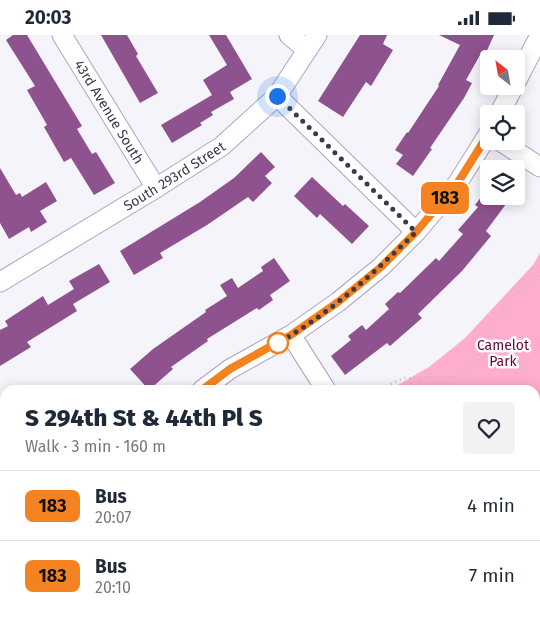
<!DOCTYPE html>
<meta charset="utf-8">
<style>
body{margin:0;font-family:"Fira Sans",sans-serif;background:#f2f2f3;color:#1f2937;height:100vh;display:flex;flex-direction:column;font-size:19px;white-space:nowrap}
*{box-sizing:border-box;margin:0}
p{font-size:16px;color:#747a83}
.icon{flex:none;width:28px;height:28px;fill:none;stroke:currentColor;stroke-width:2;stroke-linecap:round;stroke-linejoin:round}
.map{position:relative;flex:1;overflow:hidden}
.details{position:absolute;left:0px;top:350px;width:540px;height:236px;display:flex;flex-direction:column;background:#fff;border-radius:15px 15px 0 0;box-shadow:0 2px 12px #0003}
.details>*{flex:none}
.badge{padding:0 10px;border-radius:8px;font-size:18px;line-height:32px}
.needle{width:32px;rotate:329deg}
.controls{position:absolute;left:480px;top:15px;display:grid;gap:10px}
.controls a{display:grid;place-items:center;width:45px;height:45px;border-radius:5px;background:#fff;box-shadow:0 2px 12px #0003;font-size:25px}
.you{position:absolute;width:25px;height:25px;margin:-12px;border:4px solid #fff;border-radius:50%;background:#1a73e8;box-shadow:0 0 0 8px #1a73e833}
.map>.badge{position:absolute;translate:-50% -50%;box-shadow:0 0 0 2px #fff}
.round{display:grid;place-items:center;flex:none;width:52px;height:52px;border-radius:5px;background:#f2f2f3}
.headline{display:flex;align-items:center;justify-content:space-between;height:85px;padding:0 25px}
h1{font-size:24px;font-weight:800;line-height:38px}
ul{padding:0;list-style:none}
li{display:flex;align-items:center;gap:15px;height:70px;padding:0 25px;border-top:1px solid #e0e1e3}
li div{flex:1}
li b{display:block;font-size:19px}
li em{font-style:normal}
li .badge{min-width:55px;font-weight:700;text-align:center}
.status{display:flex;justify-content:space-between;align-items:center;height:35px;padding:0 25px;background:#fff;direction:ltr}
.status svg{height:14px;fill:currentColor}
.map>svg:first-child{display:block}
</style>
<div class="status"><b>20:03</b><svg viewBox="0 0 49 12"><path d="M0 12V9h3v3zM5 12V6h3v6zM10 12V3h3v9zM15 12V0h3v12zM26 1h20v11H26zM47 4h2v5h-2z"/></svg></div>
<div class="map">
<svg width="540" height="586" viewBox="0 0 540 586">
<rect width="100%" height="100%" fill="#f6f4fb"/>
<path fill="#feadcc" d="M 540,218 L 540,586 L 272,586 L 269,581 L 535,581 L 535,355 L 389,355 L 429,332 L 465,303 L 533,230 Z
M 115,581 L 252,581 L 244,586 L 110,586 Z"/>
<path fill="#8e528f" d="M 13,0 L 27,0 L 82,91 L 77,94 L 92,119 L 96,117 L 115,148 L 94,160 L 71,123 L 64,127 L 44,92 L 47,90 L 27,55 L 35,51 L 6,5 Z
M 101,0 L 127,0 L 138,19 L 136,21 L 158,58 L 140,68 Z
M 209,0 L 226,0 L 252,44 L 230,57 L 234,64 L 211,77 L 213,80 L 200,88 L 202,90 L 172,108 L 161,90 L 212,60 L 203,45 L 227,30 Z
M 360,0 L 387,0 L 383,9 L 393,15 L 371,51 L 366,47 L 343,82 L 318,66 Z
M 439,0 L 494,0 L 484,22 L 480,20 L 466,45 L 472,48 L 464,63 L 430,113 L 432,114 L 413,141 L 396,129 L 403,120 L 395,115 L 407,97 L 408,98 L 439,51 L 438,50 L 460,10 Z
M 261,117 L 275,132 L 265,141 L 272,148 L 253,167 L 248,162 L 207,190 L 160,218 L 163,223 L 134,240 L 120,216 L 200,167 L 234,143 Z
M 0,133 L 16,160 L 20,158 L 22,162 L 46,147 L 57,166 L 40,176 L 47,187 L 31,197 L 29,192 L 9,204 L 0,188 Z
M 312,142 L 343,171 L 345,169 L 369,191 L 352,209 L 320,179 L 317,183 L 294,161 Z
M 482,161 L 512,161 L 486,196 L 491,201 L 462,236 L 418,279 L 422,283 L 390,311 L 387,308 L 345,340 L 331,321 L 351,305 L 348,301 L 362,290 L 366,295 L 389,274 L 385,269 L 398,257 L 400,258 L 436,223 L 439,226 L 463,199 L 458,195 L 478,172 L 475,170 Z
M 274,223 L 290,246 L 270,260 L 273,265 L 259,275 L 257,273 L 207,304 L 208,306 L 171,332 L 173,334 L 149,355 L 130,334 L 153,314 L 206,277 L 205,275 L 227,261 L 220,250 L 232,243 L 238,253 L 263,236 L 261,232 Z
M 99,229 L 110,247 L 73,269 L 77,276 L 27,307 L 31,312 L 0,331 L 0,295 L 8,291 L 5,286 L 43,261 L 48,270 L 74,254 L 69,246 Z"/>
<g fill="none" stroke-linecap="round" stroke-linejoin="round">
<defs>
<g id="minor">
<path id="s1" d="M 62,0 L 156,153"/>
<path d="M 289,0 L 307,15"/>
<path d="M 516,47 L 540,0"/>
<path d="M 277,61 L 416,197"/>
<path d="M 499,79 L 514,51"/>
<path d="M 500,106 L 540,132"/>
<path id="s2" d="M 0,247 L 156,153 L 222,111 L 277,61 L 317,0"/>
<path d="M 291,300 L 326,355"/>
<path d="M 202,355 L 230,334 L 291,300 L 338,267 L 381,232 L 416,197 L 457,149 L 489,98"/>
<path d="M 0,537 L 5,532"/>
</g>
</defs>
<use href="#minor" stroke="#ada4c4" stroke-width="21"/>
<path stroke="#bebbc4" stroke-width="2.5" stroke-dasharray="1 4" stroke-linecap="butt" d="M 377,355 L 404,343 L 458,342 L 473,332 L 507,266 L 540,239
M 535,469 L 540,474
M 535,526 L 540,523
M 398,586 L 401,581"/>
<use href="#minor" stroke="#fff" stroke-width="19"/>
</g>
<g fill="none" stroke-linecap="round" stroke-linejoin="round">
<defs>
<path id="line" d="M 202,355 L 230,334 L 291,300 L 338,267 L 381,232 L 416,197 L 457,149 L 489,98"/>
</defs>
<use href="#line" stroke="#fff" stroke-width="11"/>
<use href="#line" stroke="#f58220" stroke-width="8"/>
<path stroke="#3d3947" stroke-width="5" stroke-dasharray="0 9" d="M 277,61 L 416,197 C 373,239 328,280 276,309 L 278,308"/>
</g>
<circle fill="#fff" stroke="#f58220" stroke-width="2.5" cx="278" cy="308" r="10"/>
<g text-anchor="middle" dominant-baseline="central" stroke-width="5" stroke-linejoin="round" paint-order="stroke">
<g font-size="14" fill="#3d3947" stroke="#fff">
<text stroke="none"><textPath href="#s1" startOffset="90">43rd Avenue South</textPath></text>
<text stroke="none"><textPath href="#s2" startOffset="204">South 293rd Street</textPath></text>
</g>
<g font-size="14" fill="#6e003f" stroke="#fff">
<text x="503" y="310">Camelot<tspan x="503" dy="16">Park</tspan></text>
</g>
</g>
</svg>
<div class="controls">
<a><svg class="needle" viewBox="-14 -14 28 28"><path d="M0-13l5 13h-10z" fill="#e53935"/><path d="M0 13l5-13h-10z" fill="#747a83"/></svg></a>
<a><svg class="icon" aria-label="locate" viewBox="0 0 24 24"><circle cx="12" cy="12" r="6"/><path d="M12 2v4M12 18v4M2 12h4M18 12h4"/></svg></a>
<a><svg class="icon" aria-label="layers" viewBox="0 0 24 24"><path d="M12 4l9 5-9 5-9-5zM3 14l9 5 9-5"/></svg></a>
</div>
<div class="you" style="left:277px;top:61px"></div>
<b class="badge" style="left:445px;top:163px;background:#f58220;color:#111">183</b>
<section class="details">
<div class="headline"><div><h1>S 294th St &amp; 44th Pl S</h1><p>Walk · 3 min · 160 m</p></div><a class="round"><svg class="icon" aria-label="heart" viewBox="0 0 24 24"><path d="M12 20l-8-8c-3-5 5-10 8-4 3-6 11-1 8 4z"/></svg></a></div>
<ul>
<li><span class="badge" style="background:#f58220;color:#111">183</span><div><b>Bus</b><p>20:07</p></div><em>4 min</em></li>
<li><span class="badge" style="background:#f58220;color:#111">183</span><div><b>Bus</b><p>20:10</p></div><em>7 min</em></li>
</ul>
</section>
</div>
